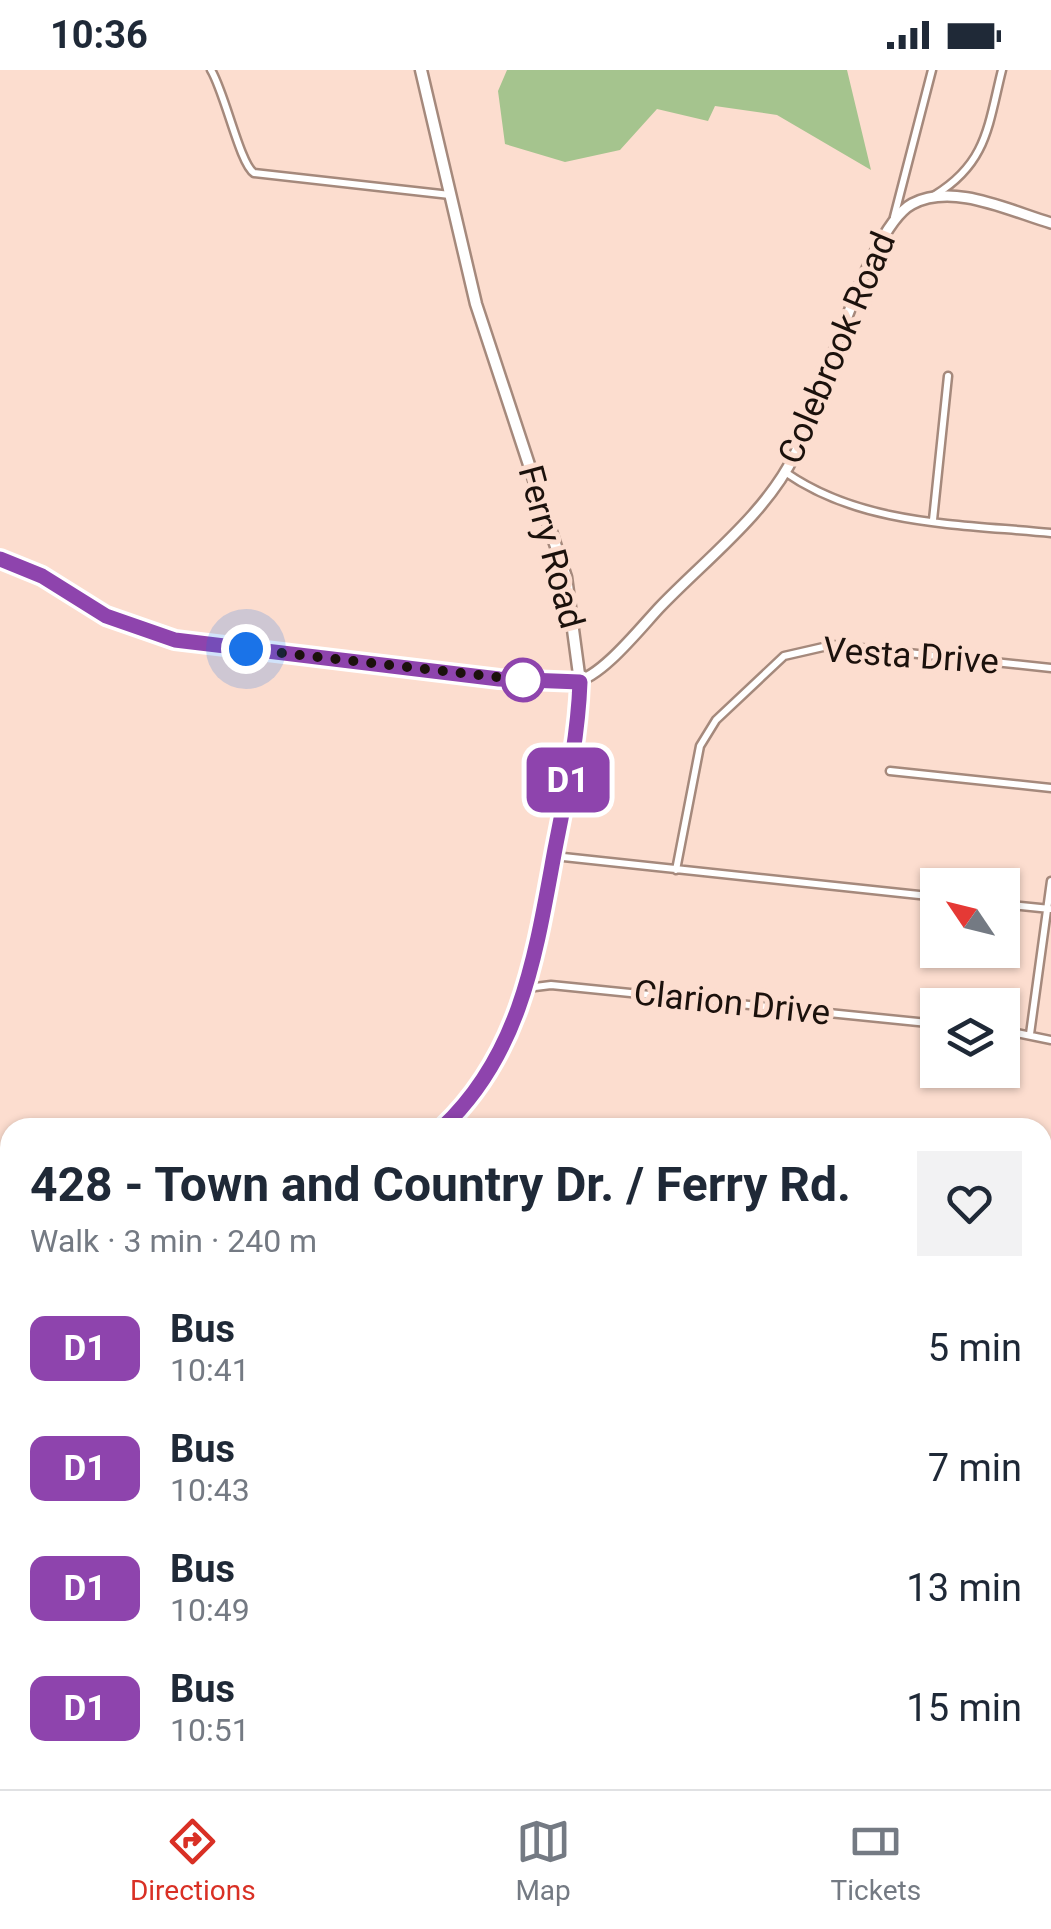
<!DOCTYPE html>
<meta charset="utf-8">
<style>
body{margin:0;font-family:Roboto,sans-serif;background:#f2f2f3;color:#1f2937;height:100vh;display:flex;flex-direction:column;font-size:38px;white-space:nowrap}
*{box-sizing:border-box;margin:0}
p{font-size:32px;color:#747a83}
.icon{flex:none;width:55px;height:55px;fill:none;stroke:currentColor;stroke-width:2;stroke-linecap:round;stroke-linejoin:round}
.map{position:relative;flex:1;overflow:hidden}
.sheet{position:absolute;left:0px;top:1048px;width:1052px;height:672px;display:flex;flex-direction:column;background:#fff;border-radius:30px 30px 0 0;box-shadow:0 2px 8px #0004}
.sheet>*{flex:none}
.badge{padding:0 20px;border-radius:15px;font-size:35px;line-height:65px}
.needle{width:65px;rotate:305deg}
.fabs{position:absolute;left:920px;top:798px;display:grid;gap:20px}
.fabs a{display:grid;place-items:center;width:100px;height:100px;border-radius:0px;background:#fff;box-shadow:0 2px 8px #0004;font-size:50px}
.you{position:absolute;width:50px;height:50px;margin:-25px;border:8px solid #fff;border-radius:50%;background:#1a73e8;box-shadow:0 0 0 15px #1a73e833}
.map>.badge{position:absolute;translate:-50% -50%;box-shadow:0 0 0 5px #fff}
.round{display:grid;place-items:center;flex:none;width:105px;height:105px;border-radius:0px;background:#f2f2f3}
.head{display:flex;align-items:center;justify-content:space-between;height:170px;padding:0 30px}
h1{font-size:48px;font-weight:700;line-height:75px}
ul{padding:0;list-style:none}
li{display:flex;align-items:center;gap:30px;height:120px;padding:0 30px}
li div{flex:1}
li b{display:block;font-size:38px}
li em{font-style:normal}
li .badge{min-width:110px;font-weight:700;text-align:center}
.status{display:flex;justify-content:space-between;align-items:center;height:70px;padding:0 50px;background:#fff;direction:ltr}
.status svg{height:28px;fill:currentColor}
.tab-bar{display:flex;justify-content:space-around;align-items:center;height:140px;border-top:2px solid #e0e1e3;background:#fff;font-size:28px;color:#747a83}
.tab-bar a{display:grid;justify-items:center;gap:5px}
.tab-bar .current{color:#d93025}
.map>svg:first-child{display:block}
</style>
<div class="status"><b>10:36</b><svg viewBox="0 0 49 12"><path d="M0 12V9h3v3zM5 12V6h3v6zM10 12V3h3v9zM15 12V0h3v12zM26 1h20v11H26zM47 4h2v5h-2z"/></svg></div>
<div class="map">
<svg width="1051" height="1719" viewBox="0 0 1051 1719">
<rect width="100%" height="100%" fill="#fcddcf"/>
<path fill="#f5cfbd" d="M 79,1710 L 368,1710 L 367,1719 L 75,1719 Z"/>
<path fill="#a5c48e" d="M 507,0 L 847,0 L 871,100 L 777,45 L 715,36 L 708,51 L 657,39 L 620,80 L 565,92 L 505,74 L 498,21 Z"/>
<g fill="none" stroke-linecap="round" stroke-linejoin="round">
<defs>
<path id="minor" d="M 211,0 C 225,23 240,94 254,103 L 450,125
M 935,125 C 987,93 988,56 1002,0
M 894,147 L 932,0
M 785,402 C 862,456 960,454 1051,463
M 933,450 L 948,306
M 890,701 L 1051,718
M 554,786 L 938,827
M 676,800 L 700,676 L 716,650 L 784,586 L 832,575 L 1051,598
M 1002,834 L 1050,839
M 527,918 L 551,915 L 938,954
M 1002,960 L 1051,970
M 1030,964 L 1051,811
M 0,1143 L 10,1148
M 1042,1205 L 1051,1204
M 1042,1339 L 1051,1339
M 0,1468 L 10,1473
M 0,1689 L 10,1698
M 24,1710 L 33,1719
M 968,1710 L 983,1719
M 375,1719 L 376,1710
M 863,1719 L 863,1716"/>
<path id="tertiary" d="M 0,489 C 51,505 90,543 141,561 C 207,584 295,585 365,593 C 427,600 516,620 576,611 C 601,608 642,556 660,537 C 705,490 766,444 795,384 C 821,331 867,158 912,134 C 953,112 1010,141 1051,153"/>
<path id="secondary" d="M 421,0 L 476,234 L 566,507 L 580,612 L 566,724 L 520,941 L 493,996 L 442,1058
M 0,1542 L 10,1523"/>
</defs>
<use href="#minor" stroke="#a5897c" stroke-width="11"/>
<use href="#tertiary" stroke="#a5897c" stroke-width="14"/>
<use href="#secondary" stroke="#a5897c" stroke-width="15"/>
<use href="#minor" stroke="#fff" stroke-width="6"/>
<use href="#tertiary" stroke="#fff" stroke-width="9"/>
<use href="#secondary" stroke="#fff" stroke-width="10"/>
</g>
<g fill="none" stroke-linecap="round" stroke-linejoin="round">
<defs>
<path id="line" d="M 0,489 L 42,506 L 106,546 L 175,570 L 499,609 L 580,612 C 578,668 566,723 555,779 C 536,882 522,983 442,1058"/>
</defs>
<use href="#line" stroke="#fff" stroke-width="22"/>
<use href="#line" stroke="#8e44ad" stroke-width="15"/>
<path stroke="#1b110c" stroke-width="10" stroke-dasharray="0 18" d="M 246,579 L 523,610"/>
</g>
<circle fill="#fff" stroke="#8e44ad" stroke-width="5" cx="523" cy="610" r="20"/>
<g text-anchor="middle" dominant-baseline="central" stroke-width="10" stroke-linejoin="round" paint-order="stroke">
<g font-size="35" fill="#1b110c" stroke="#fcddcf">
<text transform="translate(837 278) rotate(-67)">Colebrook Road</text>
<text transform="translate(551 477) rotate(75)">Ferry Road</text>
<text transform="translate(911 586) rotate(4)">Vesta Drive</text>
<text transform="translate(732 933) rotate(6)">Clarion Drive</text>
</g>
</g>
</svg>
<div class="fabs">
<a><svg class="needle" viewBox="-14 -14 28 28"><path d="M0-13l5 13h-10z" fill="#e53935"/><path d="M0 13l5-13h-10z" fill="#747a83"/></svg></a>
<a><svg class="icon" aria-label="layers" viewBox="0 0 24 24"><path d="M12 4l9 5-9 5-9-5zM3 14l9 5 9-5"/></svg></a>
</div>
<div class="you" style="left:246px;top:579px"></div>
<b class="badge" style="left:568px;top:710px;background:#8e44ad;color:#fff">D1</b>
<section class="sheet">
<div class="head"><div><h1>428 - Town and Country Dr. / Ferry Rd.</h1><p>Walk · 3 min · 240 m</p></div><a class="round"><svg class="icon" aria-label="heart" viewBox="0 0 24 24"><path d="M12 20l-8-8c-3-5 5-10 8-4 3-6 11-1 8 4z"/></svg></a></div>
<ul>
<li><span class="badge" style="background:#8e44ad;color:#fff">D1</span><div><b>Bus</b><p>10:41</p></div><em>5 min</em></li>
<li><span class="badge" style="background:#8e44ad;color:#fff">D1</span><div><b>Bus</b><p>10:43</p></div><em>7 min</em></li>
<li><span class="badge" style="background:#8e44ad;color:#fff">D1</span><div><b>Bus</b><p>10:49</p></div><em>13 min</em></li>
<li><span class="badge" style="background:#8e44ad;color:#fff">D1</span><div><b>Bus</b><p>10:51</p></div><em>15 min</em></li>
</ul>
</section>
</div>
<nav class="tab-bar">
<a class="current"><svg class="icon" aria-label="directions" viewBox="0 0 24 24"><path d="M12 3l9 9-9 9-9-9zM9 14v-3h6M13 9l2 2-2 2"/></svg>Directions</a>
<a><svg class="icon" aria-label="map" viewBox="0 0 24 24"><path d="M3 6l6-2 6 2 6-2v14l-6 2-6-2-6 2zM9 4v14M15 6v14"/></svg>Map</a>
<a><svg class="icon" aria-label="tickets" viewBox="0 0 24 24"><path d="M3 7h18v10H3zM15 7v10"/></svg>Tickets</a>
</nav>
